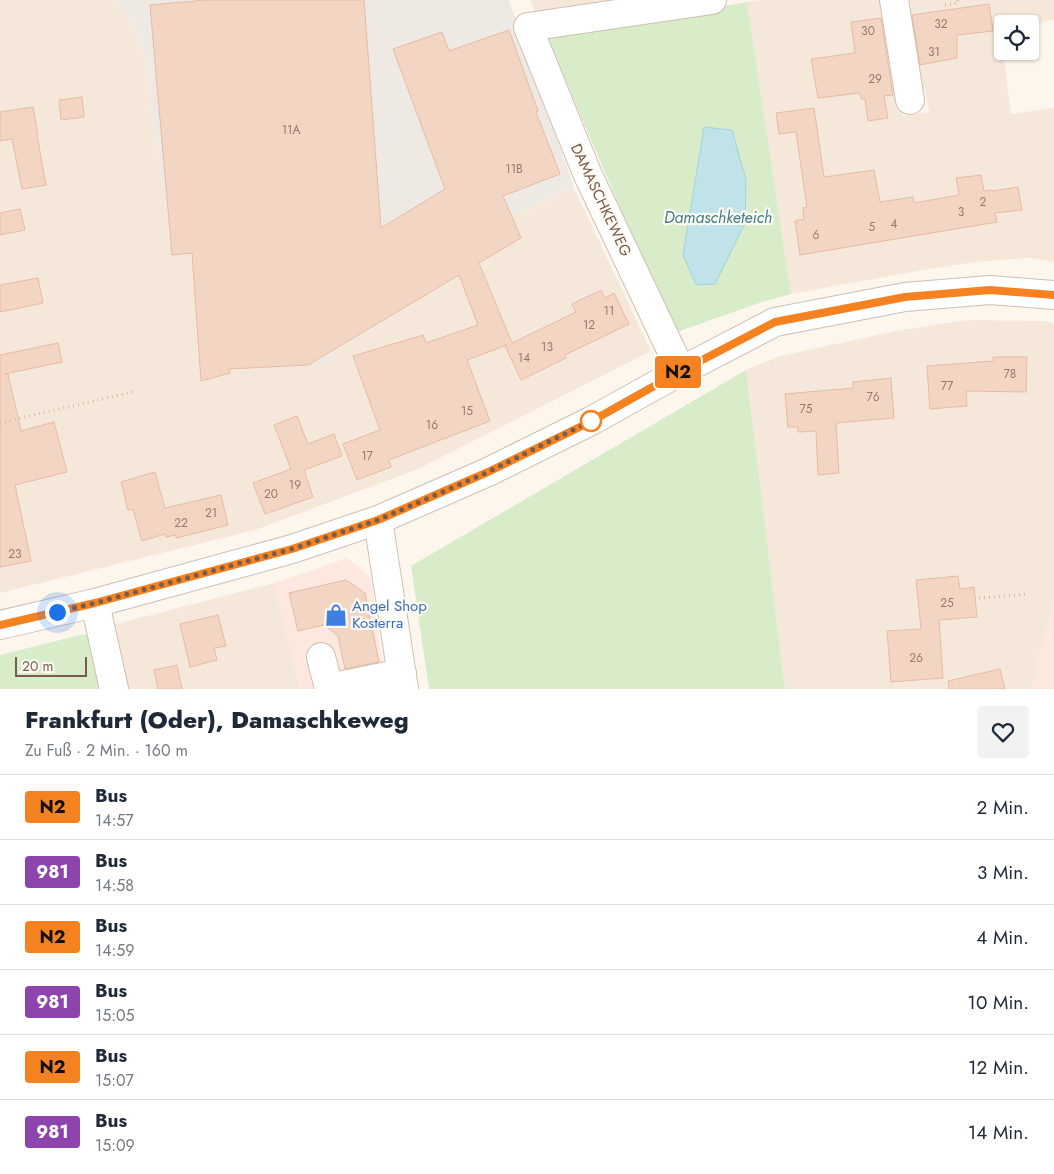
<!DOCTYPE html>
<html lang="de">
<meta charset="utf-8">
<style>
body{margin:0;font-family:Jost,sans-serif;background:#f2f2f3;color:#1f2937;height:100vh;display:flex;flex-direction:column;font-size:19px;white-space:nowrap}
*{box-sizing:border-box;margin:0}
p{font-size:16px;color:#747a83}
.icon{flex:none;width:28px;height:28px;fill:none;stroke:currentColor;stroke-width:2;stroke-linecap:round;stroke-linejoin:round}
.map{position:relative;height:689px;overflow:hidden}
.sheet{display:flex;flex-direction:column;background:#fff;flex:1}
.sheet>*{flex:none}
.badge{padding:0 10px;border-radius:4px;font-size:18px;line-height:32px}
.buttons{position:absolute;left:994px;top:15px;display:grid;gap:10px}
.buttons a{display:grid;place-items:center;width:45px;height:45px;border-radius:5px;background:#fff;box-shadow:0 1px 4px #0004;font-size:25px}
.scale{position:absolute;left:15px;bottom:12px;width:72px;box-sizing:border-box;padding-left:5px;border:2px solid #7a5c4d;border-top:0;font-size:14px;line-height:18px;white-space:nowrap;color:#7a5c4d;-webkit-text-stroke:4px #fffaf3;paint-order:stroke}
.you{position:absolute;width:25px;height:25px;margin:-12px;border:4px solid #fff;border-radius:50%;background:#1a73e8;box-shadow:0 0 0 8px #1a73e833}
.map>.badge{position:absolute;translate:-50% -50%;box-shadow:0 0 0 2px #fff}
.round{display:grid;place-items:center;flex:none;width:52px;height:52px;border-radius:5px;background:#f2f2f3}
.headline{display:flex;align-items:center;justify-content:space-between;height:85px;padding:0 25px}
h1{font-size:24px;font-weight:800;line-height:38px}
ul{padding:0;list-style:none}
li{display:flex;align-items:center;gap:15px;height:65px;padding:0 25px;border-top:1px solid #e0e1e3}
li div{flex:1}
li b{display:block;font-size:19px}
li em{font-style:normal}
li .badge{min-width:55px;font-weight:700;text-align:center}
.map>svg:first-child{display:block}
</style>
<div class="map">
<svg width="1054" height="689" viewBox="0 0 1054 689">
<rect width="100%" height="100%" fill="#fdf6ec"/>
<path fill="#f5e8da" d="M 0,0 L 115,0 L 127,15 L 145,55 L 172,255 L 192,254 L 333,351 L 492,256 L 483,230 L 574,188 L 651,351 L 418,469 L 255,530 L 0,593 Z
M 530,0 L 645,0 L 536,15 Z
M 761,0 L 889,0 L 903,116 L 929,112 L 925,89 L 913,90 L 900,0 L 1054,0 L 1054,20 L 1029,24 L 1002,24 L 1002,27 L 1000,28 L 1011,114 L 1054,108 L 1054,262 L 1030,258 L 975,262 L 911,272 L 791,294 L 747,2 Z
M 968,320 L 1045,321 L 1054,324 L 1054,600 L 1031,689 L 785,689 L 746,370 L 780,356 L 901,330 Z
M 274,583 L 300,689 L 126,689 L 112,625 Z"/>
<path fill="#fde8e0" d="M 347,558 L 370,576 L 385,683 L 361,689 L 300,689 L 274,583 Z
M 1054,600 L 1054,689 L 1031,689 Z"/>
<path fill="#efe9e4" d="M 115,0 L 509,0 L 574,188 L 483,230 L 492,256 L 334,351 L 334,364 L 200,371 L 192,254 L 172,255 L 145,56 L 127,15 Z"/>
<path fill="#d8ecc9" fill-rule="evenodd" d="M 747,2 L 791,294 L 762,302 L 674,333 L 546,35 ZM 704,127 L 732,130 L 683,255 Z
M 746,370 L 785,689 L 429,689 L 411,566 Z
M 84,634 L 92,638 L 103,689 L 0,689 L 0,655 Z"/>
<path fill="#bfe3e8" stroke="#a5d3da" d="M 704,127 L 732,130 L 746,180 L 745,223 L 715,284 L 696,285 L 683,255 Z"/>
<path fill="#f3d5c3" stroke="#e6bba3" d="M 206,0 L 364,0 L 381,228 L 445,189 L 393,49 L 442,32 L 449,51 L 509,30 L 538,111 L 536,112 L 560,174 L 503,196 L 521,238 L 479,263 L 512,343 L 576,312 L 572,304 L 601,290 L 605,298 L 614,293 L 629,324 L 565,355 L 566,358 L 521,380 L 505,346 L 507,345 L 467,360 L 490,421 L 389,460 L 391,467 L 357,480 L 343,444 L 380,430 L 353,356 L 423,335 L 426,343 L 478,325 L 459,275 L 308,365 L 229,369 L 230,373 L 201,381 L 192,253 L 172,255 L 150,5 Z
M 989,4 L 993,31 L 957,35 L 957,58 L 920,65 L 912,15 Z
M 881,18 L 893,95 L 884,96 L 888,118 L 868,121 L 865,99 L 861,99 L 860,93 L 818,98 L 811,59 L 855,53 L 851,22 Z
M 82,97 L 84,117 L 61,120 L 59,100 Z
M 33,107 L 38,135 L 37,135 L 46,185 L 22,189 L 12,139 L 0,141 L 0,112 Z
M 814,108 L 824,177 L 874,170 L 880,202 L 913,197 L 914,203 L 959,195 L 956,178 L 981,175 L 984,191 L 992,190 L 992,191 L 1018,187 L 1022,210 L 995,213 L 997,222 L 800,255 L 795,221 L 804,219 L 803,208 L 807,207 L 796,132 L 779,134 L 776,113 Z
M 20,209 L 25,230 L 0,235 L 0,213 Z
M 38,278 L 43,303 L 0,312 L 0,285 Z
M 58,343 L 62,362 L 5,374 L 8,374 L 21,431 L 54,422 L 67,472 L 15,485 L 31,561 L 0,567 L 0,355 Z
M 993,357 L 1027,357 L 1026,392 L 966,391 L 967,406 L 930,409 L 927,366 L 993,361 Z
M 891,378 L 894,418 L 836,423 L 839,473 L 818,475 L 816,431 L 798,432 L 798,427 L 788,427 L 785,394 L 853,388 L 853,382 Z
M 297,416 L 308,444 L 334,434 L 342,456 L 304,470 L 313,497 L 265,514 L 253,483 L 291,469 L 274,425 Z
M 155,472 L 165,508 L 221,495 L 228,525 L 176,538 L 176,535 L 166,537 L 165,534 L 142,541 L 133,509 L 128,510 L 121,482 Z
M 958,576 L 960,589 L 974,587 L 977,617 L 939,620 L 943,678 L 891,682 L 887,631 L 921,629 L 916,580 Z
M 346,580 L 365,593 L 379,662 L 345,669 L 338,636 L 324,625 L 298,631 L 289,593 Z
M 218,615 L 226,646 L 214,648 L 217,660 L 190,667 L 180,624 Z
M 177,665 L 182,689 L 158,689 L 154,670 Z
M 1000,669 L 1005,689 L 949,689 L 948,681 Z"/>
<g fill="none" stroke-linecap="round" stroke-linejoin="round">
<defs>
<path id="minor" d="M 894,0 L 910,100
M 681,371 L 587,173 L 528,27 L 712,0
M 378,520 L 404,689
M 95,603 L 114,689
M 0,625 L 95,603 L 292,549 L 378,520 L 488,472 L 591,421 L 681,371 L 775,322 L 905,297 L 990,290 L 1054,295
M 321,657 L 329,688 L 402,673"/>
</defs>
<use href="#minor" stroke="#d1beb0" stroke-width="30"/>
<path stroke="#d9b8a5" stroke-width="3" stroke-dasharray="1 4" stroke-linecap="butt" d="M 945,5 L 958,3 L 958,0
M 0,423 L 136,391
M 979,598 L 1027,594"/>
<use href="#minor" stroke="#fff" stroke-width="28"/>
</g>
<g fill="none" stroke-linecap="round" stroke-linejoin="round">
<defs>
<path id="line" d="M 0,625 L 95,603 L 292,549 L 378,520 L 488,472 L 590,422 L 681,371 L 775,322 L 905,297 L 990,290 L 1054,295"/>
</defs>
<use href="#line" stroke="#fff" stroke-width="11"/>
<use href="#line" stroke="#f58220" stroke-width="8"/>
<path stroke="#7a5c4d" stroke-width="5" stroke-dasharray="0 9" d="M 57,612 L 95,603 L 292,549 L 378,520 L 488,472 L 591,421"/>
</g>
<defs>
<symbol id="shop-bare" viewBox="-9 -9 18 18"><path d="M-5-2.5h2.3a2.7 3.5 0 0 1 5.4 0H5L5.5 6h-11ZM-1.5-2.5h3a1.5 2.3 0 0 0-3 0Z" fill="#3f7fe0" stroke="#fffaf3" stroke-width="2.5" paint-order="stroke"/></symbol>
</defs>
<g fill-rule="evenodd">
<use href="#shop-bare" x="320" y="599" width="32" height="32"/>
</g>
<circle fill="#fff" stroke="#f58220" stroke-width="2.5" cx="591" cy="421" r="10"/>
<g text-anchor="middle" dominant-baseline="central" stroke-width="4.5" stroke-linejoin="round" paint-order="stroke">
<g font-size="12" fill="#987a6a">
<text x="941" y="24">32</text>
<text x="868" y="31">30</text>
<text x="934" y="52">31</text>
<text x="875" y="79">29</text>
<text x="291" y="130">11A</text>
<text x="514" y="169">11B</text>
<text x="983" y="202">2</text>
<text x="961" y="212">3</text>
<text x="894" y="224">4</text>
<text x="872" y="227">5</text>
<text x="816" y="235">6</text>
<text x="609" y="311">11</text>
<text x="589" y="325">12</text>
<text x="547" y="347">13</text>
<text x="524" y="358">14</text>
<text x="1010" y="374">78</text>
<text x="947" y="386">77</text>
<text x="873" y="397">76</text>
<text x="806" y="409">75</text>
<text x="467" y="411">15</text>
<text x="432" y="425">16</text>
<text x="367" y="456">17</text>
<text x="295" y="485">19</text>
<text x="271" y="494">20</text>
<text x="211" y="513">21</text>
<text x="181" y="523">22</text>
<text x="15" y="554">23</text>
<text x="947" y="603">25</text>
<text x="916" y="658">26</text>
</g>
<g font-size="15" fill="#7a5c4d" stroke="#fffaf3">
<text transform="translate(601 200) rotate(65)">DAMASCHKEWEG</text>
</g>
<g font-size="15" fill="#366cbe" stroke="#fffaf3" text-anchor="start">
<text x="352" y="606">Angel Shop<tspan x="352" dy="17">Kosterra</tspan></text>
</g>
<g font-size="16" font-style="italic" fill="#437c86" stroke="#fffaf3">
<text x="718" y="217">Damaschketeich</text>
</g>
</g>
</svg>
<div class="buttons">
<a><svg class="icon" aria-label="locate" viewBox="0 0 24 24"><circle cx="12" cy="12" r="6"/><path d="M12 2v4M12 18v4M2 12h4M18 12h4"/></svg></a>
</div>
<div class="scale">20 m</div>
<div class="you" style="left:57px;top:612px"></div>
<b class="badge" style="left:678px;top:372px;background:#f58220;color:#111">N2</b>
</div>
<section class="sheet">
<div class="headline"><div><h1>Frankfurt (Oder), Damaschkeweg</h1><p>Zu Fuß · 2 Min. · 160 m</p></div><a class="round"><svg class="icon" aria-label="heart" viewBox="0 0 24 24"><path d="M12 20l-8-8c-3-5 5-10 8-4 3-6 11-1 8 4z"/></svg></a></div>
<ul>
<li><span class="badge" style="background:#f58220;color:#111">N2</span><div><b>Bus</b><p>14:57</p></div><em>2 Min.</em></li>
<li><span class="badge" style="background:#8e44ad;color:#fff">981</span><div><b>Bus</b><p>14:58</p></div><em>3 Min.</em></li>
<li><span class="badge" style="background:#f58220;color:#111">N2</span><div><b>Bus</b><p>14:59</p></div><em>4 Min.</em></li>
<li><span class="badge" style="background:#8e44ad;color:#fff">981</span><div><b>Bus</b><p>15:05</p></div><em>10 Min.</em></li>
<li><span class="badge" style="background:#f58220;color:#111">N2</span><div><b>Bus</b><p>15:07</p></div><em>12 Min.</em></li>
<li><span class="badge" style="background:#8e44ad;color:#fff">981</span><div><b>Bus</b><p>15:09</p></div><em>14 Min.</em></li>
</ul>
</section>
